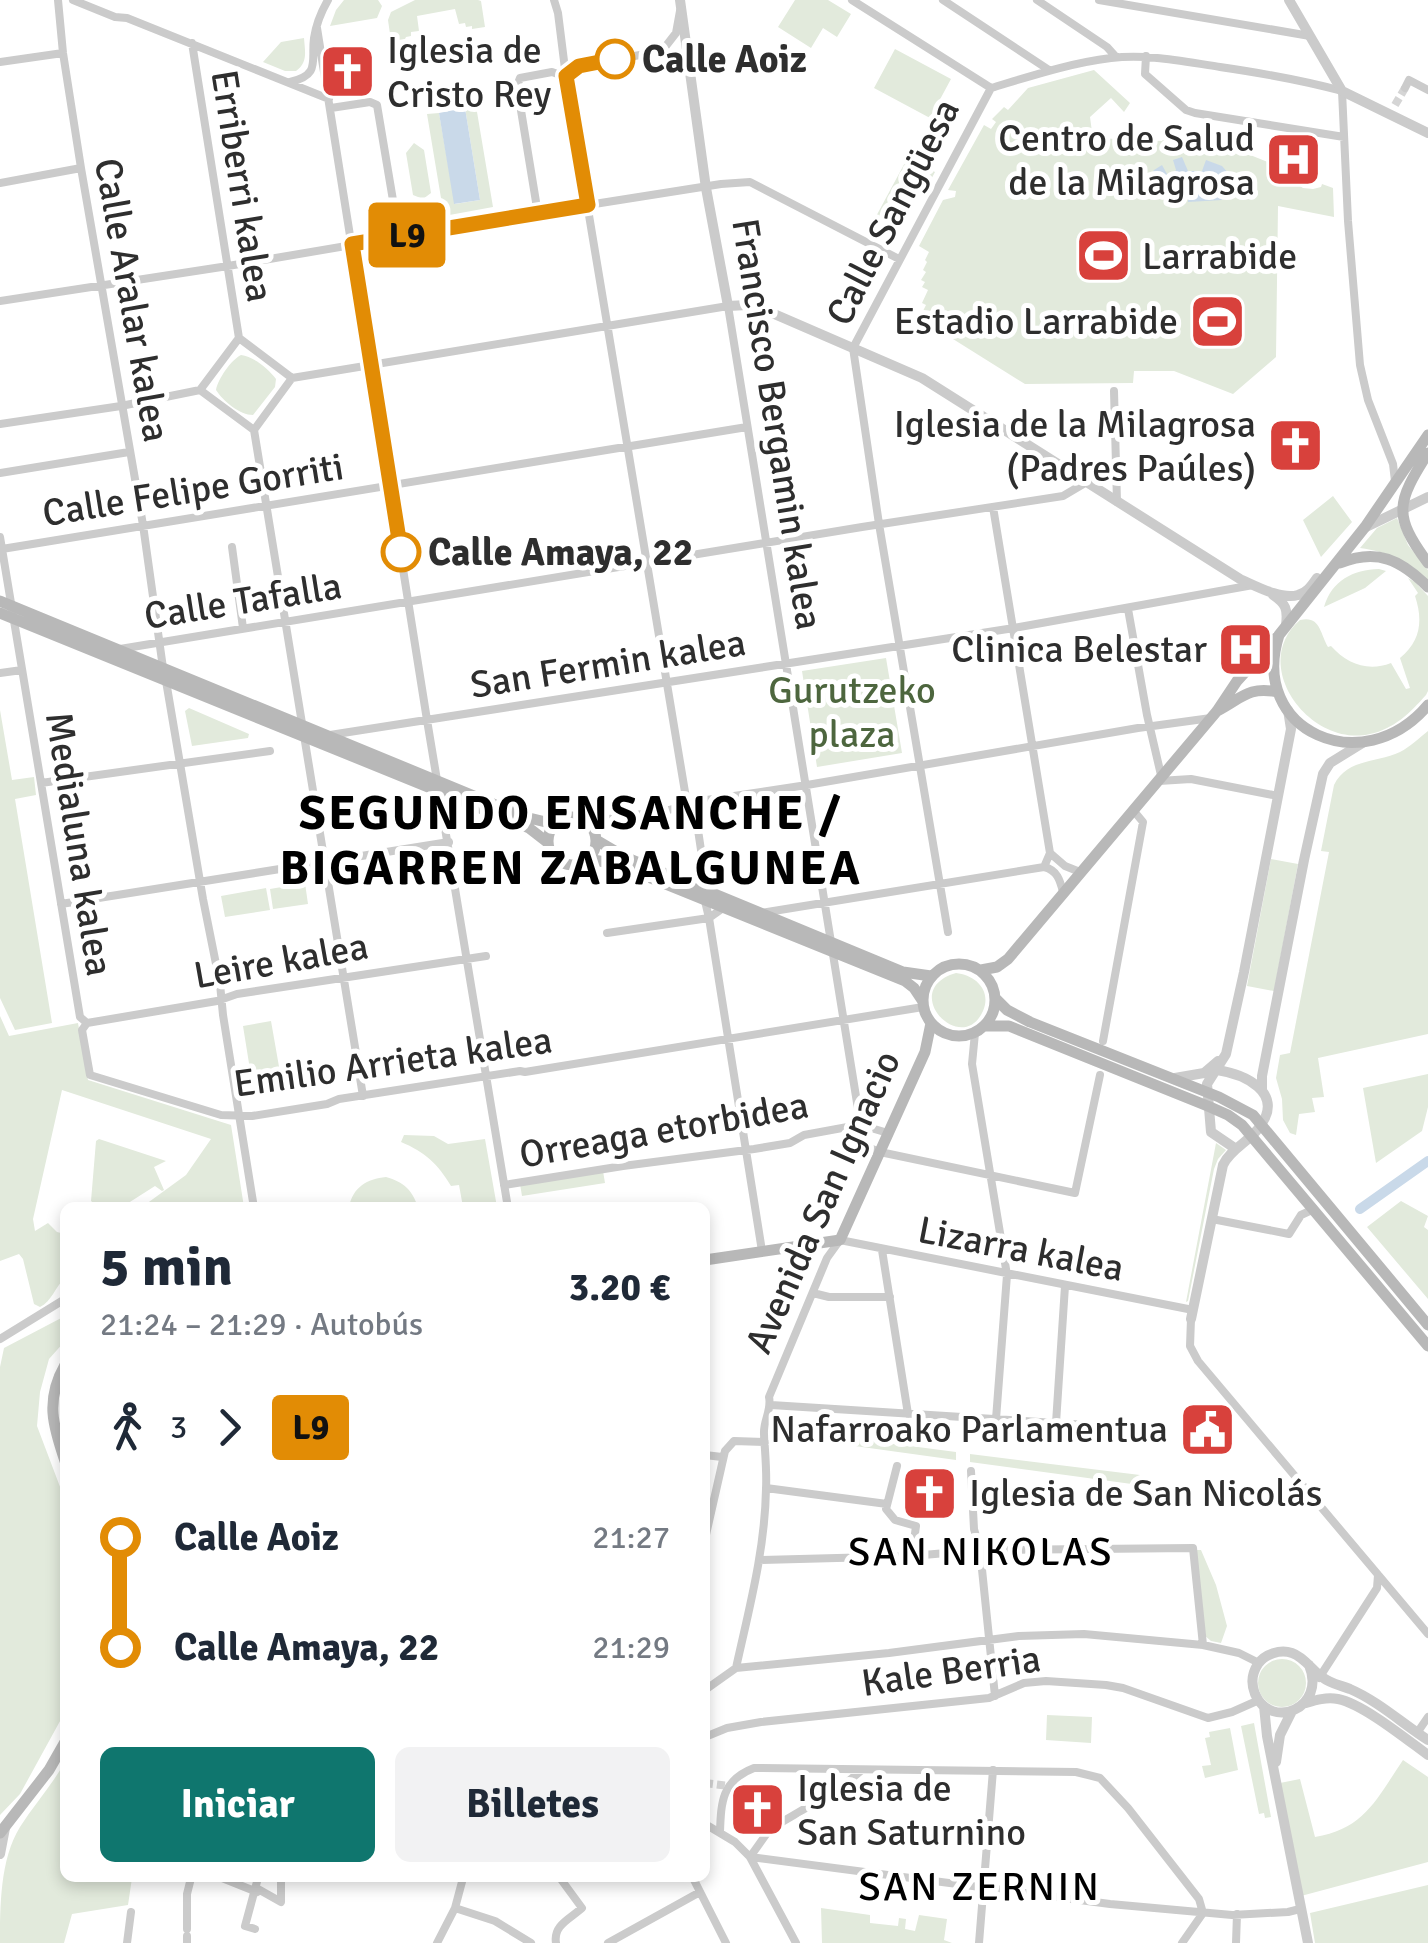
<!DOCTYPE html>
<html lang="es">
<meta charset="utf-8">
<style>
body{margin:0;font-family:Signika,sans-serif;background:#f2f2f3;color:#1f2937;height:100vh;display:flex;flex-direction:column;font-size:38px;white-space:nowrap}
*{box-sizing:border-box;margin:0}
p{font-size:32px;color:#747a83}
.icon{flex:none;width:55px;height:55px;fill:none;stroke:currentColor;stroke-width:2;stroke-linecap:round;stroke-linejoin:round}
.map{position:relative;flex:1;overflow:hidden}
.sheet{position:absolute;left:60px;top:1202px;width:650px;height:680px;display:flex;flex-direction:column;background:#fff;border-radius:15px;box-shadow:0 5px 15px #0003}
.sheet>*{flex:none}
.badge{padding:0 20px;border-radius:8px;font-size:35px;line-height:65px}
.map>.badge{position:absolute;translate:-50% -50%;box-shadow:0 0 0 5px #fff}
.legs{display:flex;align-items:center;gap:15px;height:110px;padding:0 40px;font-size:32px}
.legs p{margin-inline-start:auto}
.head{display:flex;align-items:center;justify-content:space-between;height:170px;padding:0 40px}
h1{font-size:55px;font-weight:800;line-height:75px}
.button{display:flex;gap:20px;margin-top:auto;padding:20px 40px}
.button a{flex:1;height:115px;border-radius:15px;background:#0f766e;color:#fff;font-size:40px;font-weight:800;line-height:115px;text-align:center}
.button a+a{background:#f2f2f3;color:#1f2937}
ul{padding:0 40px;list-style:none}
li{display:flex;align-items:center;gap:35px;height:110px;font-size:38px}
li i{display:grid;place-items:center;width:15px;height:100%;margin:0 12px;background:currentColor}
li i::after{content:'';width:25px;height:25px;margin:-12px;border:8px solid;border-radius:50%;background:#fff}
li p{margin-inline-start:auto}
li:first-child i{background:linear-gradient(#0000 50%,currentColor 0)}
li:last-child i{background:linear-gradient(currentColor 50%,#0000 0)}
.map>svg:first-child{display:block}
</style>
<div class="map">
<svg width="1428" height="1943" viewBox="0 0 1428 1943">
<rect width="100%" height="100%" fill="#fff"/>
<path fill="#e2eadc" d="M 344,0 L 378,0 L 382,6 L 377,18 L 330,26 L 336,10 Z
M 415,0 L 478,0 L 481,1 L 485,27 L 472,29 L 472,26 L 466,27 L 465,23 L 459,24 L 455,9 L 417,16 L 419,31 L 411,32 L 411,36 L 406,37 L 405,39 L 391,41 L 388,20 L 391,12 Z
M 795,0 L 828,0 L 851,14 L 837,37 L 823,28 L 811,48 L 778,27 Z
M 304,38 C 305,52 308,62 296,71 L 285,71 L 263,62 L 281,42 Z
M 895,49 L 951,79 L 930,118 L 874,88 Z
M 1094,70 L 1130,103 L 1124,112 L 1111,98 L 1090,117 L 1092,132 L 1095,130 L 1095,138 L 1162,141 L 1167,135 C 1181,147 1195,157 1208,138 L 1280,167 L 1288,178 L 1303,188 L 1313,189 L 1321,187 L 1322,184 L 1333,188 L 1334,217 L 1278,206 L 1276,357 L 1233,394 L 1174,371 L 1134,371 L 1133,383 L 1025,384 L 945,334 L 922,324 L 927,316 L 922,313 L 926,305 L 922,303 L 928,290 L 922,287 L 925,282 L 921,280 L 926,272 L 923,270 L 927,262 L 925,260 L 929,252 L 919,246 L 943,200 L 955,197 L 956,191 L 948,190 L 984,125 L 991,129 L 996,122 L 992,119 L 1004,107 L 1008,110 L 1028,88 Z
M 476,106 L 493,207 L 444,216 L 427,114 L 439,113 L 455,204 L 480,200 L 465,108 Z
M 414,143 L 424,150 L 431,193 L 423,199 L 413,195 L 406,153 Z
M 908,157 L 935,172 L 925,191 L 915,186 L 899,217 L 888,211 L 880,226 L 873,222 Z
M 241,355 C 254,357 268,368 276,379 L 275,387 L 253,415 C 240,415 223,401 216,390 C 218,379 231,360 241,355 Z
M 1333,496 L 1352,522 L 1321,557 L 1303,520 Z
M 1397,518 L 1408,545 L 1428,570 L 1428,581 C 1409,560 1388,552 1360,548 L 1377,528 Z
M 1379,569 L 1386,571 L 1365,588 L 1324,607 C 1332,580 1353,570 1379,569 Z
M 1408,578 L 1415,582 L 1428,596 L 1428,691 L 1426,695 C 1410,713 1394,729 1370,734 C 1310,748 1248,665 1300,620 C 1320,615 1320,633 1328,647 L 1331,646 C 1347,664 1368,672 1391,663 L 1406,689 L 1410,688 L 1400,658 C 1421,641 1423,620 1415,596 L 1418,593 Z
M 886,658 L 902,753 L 817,767 L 802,671 Z
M 189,708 L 249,734 L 248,738 L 192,746 L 185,711 Z
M 0,710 L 12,780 L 34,777 L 36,795 L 15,799 L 52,1023 L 15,1030 L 0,998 Z
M 1428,731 L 1428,1034 L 1318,1058 L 1324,1097 L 1312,1098 L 1315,1112 L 1299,1114 L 1296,1135 L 1290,1133 L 1283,1120 L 1282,1099 L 1276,1078 L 1280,1055 L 1290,1053 L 1329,852 L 1321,851 L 1334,785 C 1347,758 1378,763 1400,752 C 1410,747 1419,738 1428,731 Z
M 1271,859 L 1298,864 L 1274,991 L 1247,986 Z
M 305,883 L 308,904 L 273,909 L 270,889 Z
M 266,888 L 270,910 L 225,917 L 221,896 Z
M 956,973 C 975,975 992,990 983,1011 C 962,1058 897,990 956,973 Z
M 0,1016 L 9,1036 L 78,1023 L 88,1080 L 231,1125 L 244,1207 L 142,1207 L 186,1175 L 211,1139 L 62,1090 L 33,1219 L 35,1231 L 48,1223 L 57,1232 L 65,1234 L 65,1278 C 55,1287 52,1301 40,1307 L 34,1304 L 23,1259 L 19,1254 L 0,1261 Z
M 271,1021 L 281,1078 L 252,1082 L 243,1026 Z
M 1428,1074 L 1428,1107 L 1422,1131 L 1376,1163 L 1363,1088 Z
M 404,1135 L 434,1136 L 448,1144 L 485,1139 L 497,1207 L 463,1207 L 459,1185 L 451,1186 C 438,1164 425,1152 401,1142 Z
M 99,1139 L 166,1161 L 154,1167 L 164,1190 L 162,1191 L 155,1186 L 122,1207 L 98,1207 L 91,1201 L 96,1141 Z
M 1216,1143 L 1226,1150 L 1218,1159 L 1214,1169 L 1188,1301 L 1186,1302 Z
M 603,1171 L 605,1183 L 522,1196 L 520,1184 Z
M 386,1177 C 404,1182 412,1190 418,1207 L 349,1207 C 353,1187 367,1179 386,1177 Z
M 1401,1201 L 1428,1216 L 1424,1227 L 1428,1230 L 1428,1299 L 1367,1227 Z
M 65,1316 L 65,1341 L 49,1359 L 40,1392 L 37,1426 L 65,1500 L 65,1712 L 20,1794 L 0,1815 L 0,1367 L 4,1348 Z
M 834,1436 L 956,1452 L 956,1460 L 833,1443 Z
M 970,1454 L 1140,1475 L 1139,1485 L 970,1462 Z
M 1196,1550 L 1201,1550 L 1216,1585 L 1227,1626 L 1221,1643 L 1211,1641 L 1204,1635 Z
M1258 1683a24 24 0 1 1 48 0a24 24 0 1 1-48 0Z
M 1047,1715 L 1092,1717 L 1091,1743 L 1046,1740 Z
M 1254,1723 L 1271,1817 L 1265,1818 L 1264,1813 L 1259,1814 L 1241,1726 Z
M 1230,1728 L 1238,1770 L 1205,1778 L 1202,1766 L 1211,1765 L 1205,1738 L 1210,1737 L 1209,1732 Z
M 1403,1760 L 1428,1777 L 1428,1862 L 1301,1896 L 1280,1783 L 1300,1779 L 1315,1837 C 1365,1829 1377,1798 1403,1760 Z
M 65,1762 L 65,1878 L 132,1878 L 128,1905 L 72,1914 L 64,1943 L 0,1943 C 0,1907 0,1859 20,1827 C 34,1805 52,1785 65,1762 Z
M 1428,1885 L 1428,1943 L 1315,1943 L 1310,1913 Z
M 821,1908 L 870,1915 L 870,1923 L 898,1926 L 899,1918 L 906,1919 L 905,1929 L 915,1931 L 919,1915 L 947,1919 L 944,1940 L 952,1943 L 822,1943 Z"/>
<path fill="#c9d9e9" d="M 465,108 L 480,200 L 454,204 L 439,113 Z
M 1182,157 L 1188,171 L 1202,171 L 1206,160 L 1222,166 L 1236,182 L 1229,182 L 1229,178 L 1218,176 L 1217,178 L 1204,178 L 1204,174 L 1198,174 L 1193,180 L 1193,184 L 1221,183 L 1222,200 L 1188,202 L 1189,179 L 1182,178 L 1178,182 L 1150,184 L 1148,179 L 1154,170 L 1162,165 L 1167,174 L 1173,174 L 1176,170 L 1173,160 Z"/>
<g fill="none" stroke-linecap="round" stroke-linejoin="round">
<path stroke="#c9d9e9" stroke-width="10" d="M 1360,1209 L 1428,1161"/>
<path stroke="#d5d5d5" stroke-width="8" stroke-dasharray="8 4" stroke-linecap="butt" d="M 1395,105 L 1405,88
M 705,1783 L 729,1786"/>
<path stroke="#cbcbcb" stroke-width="8" d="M 58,0 L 63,53 L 81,168 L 143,525 L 163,668
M 73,0 L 115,17 L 127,18 L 329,99
M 554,0 L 558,13 L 566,77 L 687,804 L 695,810 L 707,890
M 852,0 L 991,88
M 943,0 L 1049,70
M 1037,0 L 1107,47 L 1116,57
M 1099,0 L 1310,36
M 317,28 L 427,720 L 508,1208
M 192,43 L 239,338
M 662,51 L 676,33 L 680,11
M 1146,56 L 1145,74 L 1186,110 L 1195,113 L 1344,137
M 0,62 L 63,53
M 566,77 L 579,66 L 662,51 L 671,53 L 687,63
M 290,82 C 321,75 311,61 314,38 C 316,25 321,12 328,0
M 1405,88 L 1409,80 L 1428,90
M 331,108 L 370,102 L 377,105 L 399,236
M 0,183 L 81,168
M 538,214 L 517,86 L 520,78 L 552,72 L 566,77
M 0,301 L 228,266 L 588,205 L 721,184 L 750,182 L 899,259
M 239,338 L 200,390 L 254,430
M 239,338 L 292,378 L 254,430
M 292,378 L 728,306 L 859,1115 L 871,1128 L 888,1133
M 1114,391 L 1117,502
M 0,424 L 121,406 L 200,390
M 254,430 L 363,1096
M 0,473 L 129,452
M 993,507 L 1050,853 L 1044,867
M 0,537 L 80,1017 L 87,1023
M 0,547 L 2,549 L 747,427
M 232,547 L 243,628
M 1128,609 L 1147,715 L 1161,775
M 120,649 L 862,527 L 1063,496 L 1085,483
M 0,673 L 22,670
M 166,681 L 203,899 L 220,984 L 223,1015 L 254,1208
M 330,735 L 1014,628 L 1253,585
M 1159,781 L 1191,779 L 1278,796
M 41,783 L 270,751
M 593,828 L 609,819 L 669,810 L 700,801 L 807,785 L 1138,728 L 1211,718
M 1050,853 L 1065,866 L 1080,872
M 705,901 L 709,918 L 762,1251
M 61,904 L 449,842
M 761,913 L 1044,867 C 1057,870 1060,880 1063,892
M 948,932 L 879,524 L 853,348 L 991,88 C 1031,76 1070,63 1111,58 C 1148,54 1183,61 1220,67 C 1261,73 1302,80 1342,91 L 1348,221 L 1360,365 L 1368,400 L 1393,464 L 1395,481
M 607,933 L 709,918 L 723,908
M 87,1023 L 82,1030 L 90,1075 L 221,1115 L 252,1116 L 327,1104 L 339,1099 L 520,1071 L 525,1072 L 923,1007
M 87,1023 L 217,1001 L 237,994 L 486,956
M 975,1033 L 972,1064 L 1007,1275 L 996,1419
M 1103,1041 L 1143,822 L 1133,810
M 504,1185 L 623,1166 L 754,1149 L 790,1143 L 804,1135 L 853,1126 L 867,1147 L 880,1152 L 1075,1193 L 1100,1075
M 1212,1219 L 1289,1234 L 1301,1215 L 1314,1209
M 882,1250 L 908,1414
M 817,1294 L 829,1297 L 890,1297
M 1191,1319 L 1190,1346 L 1198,1361 L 1428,1634
M 0,1339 L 65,1299
M 771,1405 L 1151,1429 L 1157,1424
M 1056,1423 L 1065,1286
M 705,1455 L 722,1457
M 897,1466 L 886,1509 L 895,1520 L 916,1526 L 912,1556
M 971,1471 L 974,1529 L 980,1550 L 995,1696
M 766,1488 L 887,1504
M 705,1539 L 725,1451 L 734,1441 L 765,1442
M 759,1560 L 912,1556 L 980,1550 L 1193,1548 L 1203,1645
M 736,1668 C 749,1609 765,1550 766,1489 C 767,1471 765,1453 764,1434 C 763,1421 772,1410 769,1397 L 827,1258 L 840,1240 L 1193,1310
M 1319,1678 L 1377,1588 L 1378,1575
M 705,1690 L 736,1668 L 889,1653 L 1019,1636 L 1084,1634 L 1203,1645 L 1239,1653 L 1259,1663
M 1417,1733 L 1428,1717
M 705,1737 L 727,1728 L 761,1722 L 989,1698 L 1024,1683 L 1046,1681 L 1106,1685 L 1123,1688 L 1208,1718 L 1232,1712 L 1259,1700
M 705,1824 L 735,1842 L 750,1857 L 796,1943
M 720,1832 C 721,1802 722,1780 754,1768 L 1076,1772 L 1100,1778 L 1128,1808 L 1199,1899 L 1203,1913
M 750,1857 L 1110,1904 L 1232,1915 L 1288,1912 L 1300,1909
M 750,1857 L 770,1829 L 840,1788 L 862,1770
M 222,1878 L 257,1892 L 258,1889 L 281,1902 L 281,1878
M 693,1878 L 726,1943
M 455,1908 L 495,1921 L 531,1943
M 187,1929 L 187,1894 L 191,1878
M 255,1929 L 245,1926 L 258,1878
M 127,1943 L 131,1912
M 187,1943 L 187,1936
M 437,1943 L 455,1908 L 463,1878
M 556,1943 C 553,1925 570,1919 582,1908 L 560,1878
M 608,1943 L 700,1892
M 979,1943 L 993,1770
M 1182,1943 L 1203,1913
M 1236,1943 L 1237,1914"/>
<path stroke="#cbcbcb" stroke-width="10" d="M 680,0 L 706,188 L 728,306 L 747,305 L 765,310 L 922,378 L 1240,579 C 1256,586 1281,600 1298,595 C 1307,593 1312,585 1317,578
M 1289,0 L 1342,91 L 1428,133
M 1366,527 L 1428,497
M 1273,595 C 1286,604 1288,609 1286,625
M 1175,1078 L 1204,1073 L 1218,1061
M 1262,1089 L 1262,1076 L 1304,860 L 1323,774 L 1330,763 L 1364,742
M 1236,1149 L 1211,1132 L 1207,1084 L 1226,1054 L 1244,972 L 1291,729 L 1288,710
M 1191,1319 L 1223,1165 C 1231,1148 1251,1141 1261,1125 C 1284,1092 1244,1074 1217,1070
M 1309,1665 C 1327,1708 1271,1731 1255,1694 C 1251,1684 1252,1673 1258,1664 C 1265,1654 1280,1649 1292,1653 C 1304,1657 1312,1670 1322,1677 C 1331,1684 1340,1685 1350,1689 C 1378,1701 1403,1724 1428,1740
M 1306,1703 C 1316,1700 1326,1697 1338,1699 C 1363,1704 1406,1739 1428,1755
M 1264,1706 L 1267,1736 L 1308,1943
M 1276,1762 L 1280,1735 L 1292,1711
M 0,1854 L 5,1828"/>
<path stroke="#b8b8b8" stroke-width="11" d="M 1428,435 L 1365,527 L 1279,635 C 1248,731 1363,782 1428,705
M 1428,453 C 1397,502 1392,515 1428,563
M 1340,563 C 1377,548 1401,560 1428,587
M 0,601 L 525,817 L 554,824
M 0,613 L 529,828 L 547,842
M 1217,711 C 1242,698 1248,686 1278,692
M548 841a24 24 0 1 1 48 0a24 24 0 1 1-48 0Z
M 596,840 L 625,857 L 903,972 L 931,976
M 588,859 L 616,864 L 905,981 L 914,988 L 922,1000
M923 1000a36 36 0 1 1 72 0a36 36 0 1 1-72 0Z
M 981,970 L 997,967 L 1008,959 L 1217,711 L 1237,681 L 1276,638
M 996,999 L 1007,1010 L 1030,1022 L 1219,1097 L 1253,1115 L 1428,1325
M 985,1026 L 1009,1026 L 1210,1107 L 1228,1115 L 1242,1125 L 1428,1346
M 705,1260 L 840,1240 L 925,1052 L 931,1023
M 65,1365 C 45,1400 53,1426 65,1461
M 0,1833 L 49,1770 L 65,1742"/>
</g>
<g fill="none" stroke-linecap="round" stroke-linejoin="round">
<defs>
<path id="line-1" d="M 401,552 L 352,244 L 588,205 L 566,76 L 579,66 L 615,59"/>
</defs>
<use href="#line-1" stroke="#fff" stroke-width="22"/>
<use href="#line-1" stroke="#e28c05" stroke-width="15"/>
</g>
<defs>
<symbol id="church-square" viewBox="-11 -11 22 22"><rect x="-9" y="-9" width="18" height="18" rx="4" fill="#d8413c" stroke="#fff"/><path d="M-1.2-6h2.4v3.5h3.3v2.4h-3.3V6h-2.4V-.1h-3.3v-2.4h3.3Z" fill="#fff"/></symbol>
<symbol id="hospital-square" viewBox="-11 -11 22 22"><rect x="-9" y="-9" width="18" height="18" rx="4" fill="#d8413c" stroke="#fff"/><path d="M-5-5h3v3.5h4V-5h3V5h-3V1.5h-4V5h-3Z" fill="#fff"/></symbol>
<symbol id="stadium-square" viewBox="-11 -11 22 22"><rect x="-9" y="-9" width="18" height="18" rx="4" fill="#d8413c" stroke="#fff"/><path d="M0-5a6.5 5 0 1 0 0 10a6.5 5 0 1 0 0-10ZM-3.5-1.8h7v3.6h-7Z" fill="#fff"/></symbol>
<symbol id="civic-square" viewBox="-11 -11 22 22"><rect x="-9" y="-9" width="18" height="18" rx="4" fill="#d8413c" stroke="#fff"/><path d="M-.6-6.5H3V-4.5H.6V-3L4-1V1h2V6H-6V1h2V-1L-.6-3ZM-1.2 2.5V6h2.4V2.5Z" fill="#fff"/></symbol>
</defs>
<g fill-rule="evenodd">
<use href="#church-square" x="316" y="40" width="63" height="63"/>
<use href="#hospital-square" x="1262" y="128" width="63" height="63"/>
<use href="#stadium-square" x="1072" y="224" width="63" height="63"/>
<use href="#stadium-square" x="1186" y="290" width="63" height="63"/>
<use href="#church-square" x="1264" y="414" width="63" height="63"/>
<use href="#hospital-square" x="1214" y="618" width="63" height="63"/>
<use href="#civic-square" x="1176" y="1398" width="63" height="63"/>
<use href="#church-square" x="898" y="1462" width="63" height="63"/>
<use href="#church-square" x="726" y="1778" width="63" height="63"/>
</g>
<g fill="#fff" stroke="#e28c05" stroke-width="5">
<circle cx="615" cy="59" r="18"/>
<circle cx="401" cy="552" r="18"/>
</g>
<g text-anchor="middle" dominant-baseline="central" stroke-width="10" stroke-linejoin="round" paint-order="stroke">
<g font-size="38" fill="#2e2e2e" stroke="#fff" text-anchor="end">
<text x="387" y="50" text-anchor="start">Iglesia de<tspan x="387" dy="44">Cristo Rey</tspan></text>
<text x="1255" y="138">Centro de Salud<tspan x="1255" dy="44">de la Milagrosa</tspan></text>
<text x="1142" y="256" text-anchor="start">Larrabide</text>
<text x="1178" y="321">Estadio Larrabide</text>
<text x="1256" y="424">Iglesia de la Milagrosa<tspan x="1256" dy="44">(Padres Paúles)</tspan></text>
<text x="1207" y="649">Clinica Belestar</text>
<text x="1168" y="1429">Nafarroako Parlamentua</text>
<text x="969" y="1493" text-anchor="start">Iglesia de San Nicolás</text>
<text x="797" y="1788" text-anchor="start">Iglesia de<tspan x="797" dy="44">San Saturnino</tspan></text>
</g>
<g font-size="38" font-weight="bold" fill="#2e2e2e" stroke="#fff" text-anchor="start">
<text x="642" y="59">Calle Aoiz</text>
<text x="428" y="552">Calle Amaya, 22</text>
</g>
<g font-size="38" fill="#2e2e2e" stroke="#fff">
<text transform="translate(242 186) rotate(81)">Erriberri kalea</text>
<text transform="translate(893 212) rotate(-63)">Calle Sangüesa</text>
<text transform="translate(132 300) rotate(80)">Calle Aralar kalea</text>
<text transform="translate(777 424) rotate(81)">Francisco Bergamin kalea</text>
<text transform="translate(193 490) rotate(-9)">Calle Felipe Gorriti</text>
<text transform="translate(243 601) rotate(-9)">Calle Tafalla</text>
<text transform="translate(608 664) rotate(-9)">San Fermin kalea</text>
<text transform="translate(79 844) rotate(81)">Medialuna kalea</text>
<text transform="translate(281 961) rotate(-10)">Leire kalea</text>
<text transform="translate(393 1062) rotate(-8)">Emilio Arrieta kalea</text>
<text transform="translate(664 1130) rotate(-10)">Orreaga etorbidea</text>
<text transform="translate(823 1202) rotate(-66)">Avenida San Ignacio</text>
<text transform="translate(1021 1249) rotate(11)">Lizarra kalea</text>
<text transform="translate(951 1671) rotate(-8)">Kale Berria</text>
</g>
<g font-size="38" fill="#4d663e" stroke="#fff">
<text x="852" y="690">Gurutzeko<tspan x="852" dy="44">plaza</tspan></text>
</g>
<g font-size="40" letter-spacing="2.5" fill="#000" stroke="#fff">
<text x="981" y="1552">SAN NIKOLAS</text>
<text x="980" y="1887">SAN ZERNIN</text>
</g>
<g font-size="48" font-weight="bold" letter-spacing="2.5" fill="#000" stroke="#fff">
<text x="571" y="813">SEGUNDO ENSANCHE /<tspan x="571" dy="55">BIGARREN ZABALGUNEA</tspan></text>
</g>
</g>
</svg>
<b class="badge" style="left:407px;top:235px;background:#e28c05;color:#111">L9</b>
<section class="sheet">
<div class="head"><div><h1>5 min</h1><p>21:24 – 21:29 · Autobús</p></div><b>3.20 €</b></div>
<div class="legs"><svg class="icon" aria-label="walk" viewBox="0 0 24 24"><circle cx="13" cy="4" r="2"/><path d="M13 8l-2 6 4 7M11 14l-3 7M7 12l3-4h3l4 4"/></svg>3<svg class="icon" aria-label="forward" viewBox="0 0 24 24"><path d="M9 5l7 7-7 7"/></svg><b class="badge" style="background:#e28c05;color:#111">L9</b></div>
<ul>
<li><i style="color:#e28c05"></i><b>Calle Aoiz</b><p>21:27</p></li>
<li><i style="color:#e28c05"></i><b>Calle Amaya, 22</b><p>21:29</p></li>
</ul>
<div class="button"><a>Iniciar</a><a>Billetes</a></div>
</section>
</div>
